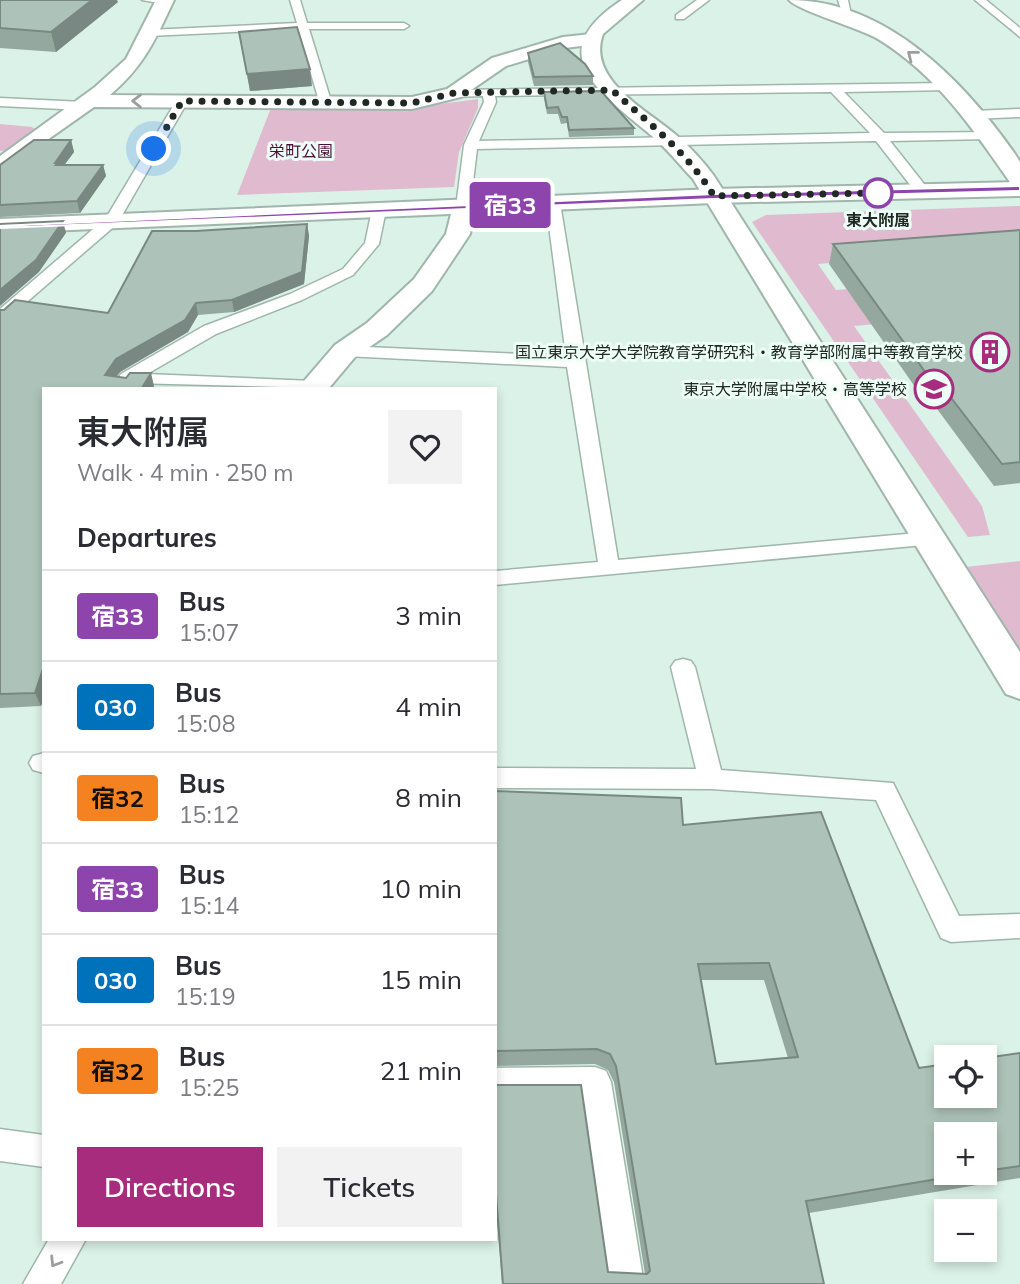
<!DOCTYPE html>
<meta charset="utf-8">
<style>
body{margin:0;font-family:Mulish,"Noto Sans JP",sans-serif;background:#f2f2f3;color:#2b2b33;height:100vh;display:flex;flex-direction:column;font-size:26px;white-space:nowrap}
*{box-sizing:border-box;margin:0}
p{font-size:23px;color:#7c7c81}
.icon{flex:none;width:38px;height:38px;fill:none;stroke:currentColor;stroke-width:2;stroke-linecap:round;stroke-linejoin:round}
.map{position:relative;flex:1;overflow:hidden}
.drawer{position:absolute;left:42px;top:387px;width:455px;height:854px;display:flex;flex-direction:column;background:#fff;border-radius:0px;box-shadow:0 4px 10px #0003}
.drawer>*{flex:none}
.badge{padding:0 14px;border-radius:5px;font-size:24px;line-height:46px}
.fabs{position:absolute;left:934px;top:1045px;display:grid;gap:14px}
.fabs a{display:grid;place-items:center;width:63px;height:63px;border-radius:0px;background:#fff;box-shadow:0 4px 10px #0003;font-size:35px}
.you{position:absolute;width:35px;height:35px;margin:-18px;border:5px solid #fff;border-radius:50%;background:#1a73e8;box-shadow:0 0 0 10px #1a73e833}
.map>.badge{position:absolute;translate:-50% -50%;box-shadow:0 0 0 4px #fff}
h2{padding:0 35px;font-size:26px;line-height:63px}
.round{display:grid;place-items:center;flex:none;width:74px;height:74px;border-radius:0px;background:#f2f2f3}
.head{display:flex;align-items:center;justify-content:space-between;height:119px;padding:0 35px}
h1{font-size:33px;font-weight:600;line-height:52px}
.button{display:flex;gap:14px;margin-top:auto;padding:14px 35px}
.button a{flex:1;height:80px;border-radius:0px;background:#a82c7e;color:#fff;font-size:28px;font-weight:600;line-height:80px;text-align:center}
.button a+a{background:#f2f2f3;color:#2b2b33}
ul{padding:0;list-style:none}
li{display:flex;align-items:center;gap:21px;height:91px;padding:0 35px;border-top:2px solid #e1e1e2}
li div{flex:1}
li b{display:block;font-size:26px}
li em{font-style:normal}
li .badge{min-width:77px;font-weight:700;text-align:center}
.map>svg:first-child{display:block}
</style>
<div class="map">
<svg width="1020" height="1284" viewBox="0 0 1020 1284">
<rect width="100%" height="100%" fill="#dbf2e8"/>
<path fill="#e0bace" d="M 478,99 L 478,108 L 459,152 L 454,187 L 237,195 L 271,108 L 401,109 Z
M 0,124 L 32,127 L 46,137 L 27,149 L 0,151 Z
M 1020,206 L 1020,233 L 879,259 L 818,264 L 836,290 L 925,283 L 953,317 L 854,326 L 982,506 L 990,535 L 968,537 L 752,222 L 766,215 Z
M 1020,561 L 1020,651 L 965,567 Z"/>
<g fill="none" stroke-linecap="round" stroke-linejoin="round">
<defs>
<path id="lane" d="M 142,0 L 169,0 L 170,1 L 165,4 Z
M 290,0 L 300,0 L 307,23 L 404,23 L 409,26 L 404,29 L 309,29 L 331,101 L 325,105 L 319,101 L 298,29 L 149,36 L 144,33 L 149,30 L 297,23 Z
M 697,0 L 709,0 L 684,19 L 676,19 L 676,15 Z
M 838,0 L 848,0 L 852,19 L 844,19 Z
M 975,0 L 986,0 L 1020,28 L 1020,37 Z
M 947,83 L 953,87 L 951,90 L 844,92 L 884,133 L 994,132 L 994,138 L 989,139 L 890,141 L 928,189 L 928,195 L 918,195 L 876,141 L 477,149 L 470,207 L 463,211 L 456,207 L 464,145 L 484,102 L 483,96 L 454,97 L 448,93 L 450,90 ZM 831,92 L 870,133 L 479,141 L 496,102 L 495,96 Z
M 0,98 L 83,102 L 89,106 L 83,110 L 0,106 Z
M 178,98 L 188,101 L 117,224 L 6,320 L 0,322 L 0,309 L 106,218 Z
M 1020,109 L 1020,117 L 973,119 L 967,115 L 973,111 Z
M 553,199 L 560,203 L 618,560 L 928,532 L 935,534 L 938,539 L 935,544 L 495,585 L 495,571 L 598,562 L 567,367 L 345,356 L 336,351 L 345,346 L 566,356 L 546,203 Z
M 379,206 L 386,210 L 379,244 L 353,275 L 302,300 L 216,334 L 147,374 L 313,381 L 319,382 L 320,388 L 132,383 L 129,388 L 111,388 L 121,374 L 204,326 L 290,294 L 343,269 L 365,243 L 372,210 Z
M 683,659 L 691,661 L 695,667 L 721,770 L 893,783 L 959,916 L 1020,914 L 1020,938 L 951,942 L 941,938 L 876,800 L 711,789 L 495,788 L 495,768 L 696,769 L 671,667 L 675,661 Z
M 44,753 L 44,773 L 33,770 L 29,763 L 33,756 Z
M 595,1067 L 606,1071 L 611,1082 L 644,1284 L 608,1284 L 582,1097 L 495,1098 L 495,1068 Z
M 0,1129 L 44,1135 L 44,1167 L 0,1161 Z
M 49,1239 L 86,1239 L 61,1284 L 23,1284 Z"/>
<path id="street" d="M 156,0 L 174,0 C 155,40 145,65 110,95 L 412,97 L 447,89 L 492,58 L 563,37 L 591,34 L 600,40 L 598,44 L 565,48 L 506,66 L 461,97 L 412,109 L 94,107 L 40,145 L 8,173 L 0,175 L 0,156 L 95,87 L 126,59 Z
M 789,0 C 886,0 964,81 1015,154 L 1020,162 L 1020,187 L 1012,185 C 973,129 938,76 878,39 C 859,28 799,11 789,0 Z
M 463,200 L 472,202 L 475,207 L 470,234 L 432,291 L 387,335 L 355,357 L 329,388 L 298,388 L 335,345 L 367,323 L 414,279 L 446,234 L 454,202 Z"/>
<path id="secondary" d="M 622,0 L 643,0 L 603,34 C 586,80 649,111 676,135 C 690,147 703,161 714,176 L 1020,652 L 1020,699 L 1006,694 L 693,179 C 679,164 667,149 652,136 C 601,93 539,54 622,0 Z"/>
<path id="primary" d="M 1020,182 L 1020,196 L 714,203 L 0,233 L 0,219 L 714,189 Z"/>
</defs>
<use href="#lane" stroke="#a0b6ac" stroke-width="3"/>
<use href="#street" stroke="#a0b6ac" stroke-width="4"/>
<use href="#secondary" stroke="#a0b6ac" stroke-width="4"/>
<use href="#primary" stroke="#a0b6ac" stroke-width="4"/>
<use href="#lane" fill="#fff" fill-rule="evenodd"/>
<use href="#street" fill="#fff" fill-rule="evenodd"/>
<use href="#secondary" fill="#fff" fill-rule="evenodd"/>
<use href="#primary" fill="#fff" fill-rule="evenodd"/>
</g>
<path fill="#95a89f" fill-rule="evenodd" d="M 0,0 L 118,2 L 56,52 L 0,48 Z
M 239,32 L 312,86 L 250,91 Z
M 528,53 L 593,76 L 593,85 L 534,86 L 528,62 Z
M 544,92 L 634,128 L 634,135 L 569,137 L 567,123 L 561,124 L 558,114 L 547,114 L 544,98 Z
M 71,140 L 74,152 L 64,165 L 103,165 L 106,176 L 80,213 L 0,217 L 0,165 Z
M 307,224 L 309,236 L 304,284 L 234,312 L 198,315 L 188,332 L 120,372 L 116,377 L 154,386 L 44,388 L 44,698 L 41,706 L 0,708 L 0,310 L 108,313 L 196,231 Z
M 1020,230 L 1020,483 L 994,486 L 926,394 L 920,394 L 829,264 L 833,244 Z
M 495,791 L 683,825 L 919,1068 L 1020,1053 L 1020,1178 L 809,1213 L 824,1284 L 502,1284 L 495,1192 L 495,1085 L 608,1272 L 645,1274 L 614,1082 L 608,1070 L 595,1064 L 495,1066 ZM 701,980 L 764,980 L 788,1058 L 716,1064 ZM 985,1134 L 985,1172 L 947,1172 Z"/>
<path fill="#798882" d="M 92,0 L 117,0 L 118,2 L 56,52 L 51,32 Z
M 310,69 L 312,86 L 250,91 L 247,74 Z
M 71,140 L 74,152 L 60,171 L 55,163 Z
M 103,165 L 106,176 L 80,213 L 77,201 Z
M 63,221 L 66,233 L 39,272 L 0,306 L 0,290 Z
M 307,224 L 309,236 L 304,284 L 234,312 L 232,300 Z
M 196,303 L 198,315 L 188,332 L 120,372 L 108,388 L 105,375 L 116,359 Z
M 151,373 L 154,386 L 153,388 L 142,388 Z
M 44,666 L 44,698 L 41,706 L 35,693 Z"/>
<path fill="#adc3b9" stroke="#798882" stroke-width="2" fill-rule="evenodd" d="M 0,0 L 92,0 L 51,32 L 0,28 Z
M 297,27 L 310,69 L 247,74 L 239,32 Z
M 560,43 L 585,64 L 593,76 L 534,77 L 528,53 Z
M 601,91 L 634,128 L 569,130 L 567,117 L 562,117 L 558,107 L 547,108 L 544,92 Z
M 34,140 L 71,140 L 55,163 L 58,163 L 56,165 L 103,165 L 77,201 L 0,205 L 0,165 Z
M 63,221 L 36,260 L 0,290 L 0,224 Z
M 307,224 L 302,272 L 232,300 L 196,303 L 185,320 L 116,359 L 105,375 L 126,378 L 130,373 L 151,373 L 142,388 L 44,388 L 44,666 L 35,693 L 0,694 L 0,310 L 4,310 L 15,300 L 108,313 L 152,231 L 196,231 Z
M 1020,230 L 1020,462 L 1002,464 L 932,373 L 926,373 L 833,244 Z
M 495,791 L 681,798 L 683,825 L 821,812 L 919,1068 L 947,1064 L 947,1096 L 985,1096 L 985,1058 L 1020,1053 L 1020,1166 L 985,1171 L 985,1134 L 947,1134 L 947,1172 L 979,1172 L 806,1201 L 824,1284 L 503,1284 L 495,1182 L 495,1085 L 581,1085 L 608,1272 L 647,1274 L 650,1271 L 616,1066 L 610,1054 L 597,1049 L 495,1051 ZM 769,963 L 798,1057 L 716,1064 L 698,964 Z"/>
<defs><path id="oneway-chevron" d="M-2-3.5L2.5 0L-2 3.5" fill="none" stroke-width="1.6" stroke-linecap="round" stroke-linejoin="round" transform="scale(1.75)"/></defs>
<g stroke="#9b9e9c">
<use href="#oneway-chevron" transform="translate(912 55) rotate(-142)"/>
<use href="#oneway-chevron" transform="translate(137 101) rotate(-179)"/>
<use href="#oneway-chevron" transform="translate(55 1262) rotate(122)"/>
</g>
<path fill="#8e44ad" stroke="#fff" stroke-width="2" d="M 1020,186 L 1020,191 L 714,199 L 0,228 L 0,226 L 714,194 Z"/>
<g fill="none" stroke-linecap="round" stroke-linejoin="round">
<path stroke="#202824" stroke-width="7" stroke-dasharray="0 12.6" d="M 154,149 L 182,101 L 412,103 L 454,93 L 612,90 C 649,123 688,153 714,196 L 878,193"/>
</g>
<defs>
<symbol id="building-ring" viewBox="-11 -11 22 22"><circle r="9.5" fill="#ecfef6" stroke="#a82c7e" stroke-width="1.5"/><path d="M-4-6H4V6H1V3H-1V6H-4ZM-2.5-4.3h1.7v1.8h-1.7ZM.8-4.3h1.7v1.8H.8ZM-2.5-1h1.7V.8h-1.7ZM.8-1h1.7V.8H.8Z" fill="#a82c7e"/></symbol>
<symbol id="school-ring" viewBox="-11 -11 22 22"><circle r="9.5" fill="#ecfef6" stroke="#a82c7e" stroke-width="1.5"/><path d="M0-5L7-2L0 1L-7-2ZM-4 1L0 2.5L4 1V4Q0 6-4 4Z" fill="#a82c7e"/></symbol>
</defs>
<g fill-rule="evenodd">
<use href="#building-ring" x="968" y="330" width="44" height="44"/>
<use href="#school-ring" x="912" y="367" width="44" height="44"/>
</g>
<circle fill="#fff" stroke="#8e44ad" stroke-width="3.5" cx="878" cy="193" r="14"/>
<g text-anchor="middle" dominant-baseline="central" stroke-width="6" stroke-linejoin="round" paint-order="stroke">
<g font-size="16" fill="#4e0e39" stroke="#ecfef6">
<text x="301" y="151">栄町公園</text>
</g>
<g font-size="16" font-weight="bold" fill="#202824" stroke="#ecfef6">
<text x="878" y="220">東大附属</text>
</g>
<g font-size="16" fill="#202824" stroke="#ecfef6" text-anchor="end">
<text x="963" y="352">国立東京大学大学院教育学研究科・教育学部附属中等教育学校</text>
<text x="907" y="389">東京大学附属中学校・高等学校</text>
</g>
</g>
</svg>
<div class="fabs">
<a><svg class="icon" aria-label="locate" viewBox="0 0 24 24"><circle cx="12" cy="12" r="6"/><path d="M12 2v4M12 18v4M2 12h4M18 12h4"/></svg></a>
<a>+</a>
<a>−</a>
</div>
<div class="you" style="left:154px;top:149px"></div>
<b class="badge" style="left:510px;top:205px;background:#8e44ad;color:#fff">宿33</b>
<section class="drawer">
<div class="head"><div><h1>東大附属</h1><p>Walk · 4 min · 250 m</p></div><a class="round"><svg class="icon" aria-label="heart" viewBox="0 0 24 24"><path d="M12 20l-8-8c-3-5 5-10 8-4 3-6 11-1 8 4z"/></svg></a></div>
<h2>Departures</h2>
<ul>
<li><span class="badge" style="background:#8e44ad;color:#fff">宿33</span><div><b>Bus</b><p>15:07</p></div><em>3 min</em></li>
<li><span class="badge" style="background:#0072bc;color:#fff">030</span><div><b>Bus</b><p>15:08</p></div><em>4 min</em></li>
<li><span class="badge" style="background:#f58220;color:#111">宿32</span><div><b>Bus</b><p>15:12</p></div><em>8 min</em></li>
<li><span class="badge" style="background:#8e44ad;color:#fff">宿33</span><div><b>Bus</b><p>15:14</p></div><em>10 min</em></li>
<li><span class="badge" style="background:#0072bc;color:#fff">030</span><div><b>Bus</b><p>15:19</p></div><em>15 min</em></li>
<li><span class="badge" style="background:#f58220;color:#111">宿32</span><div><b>Bus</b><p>15:25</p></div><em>21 min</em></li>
</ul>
<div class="button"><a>Directions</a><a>Tickets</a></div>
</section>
</div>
